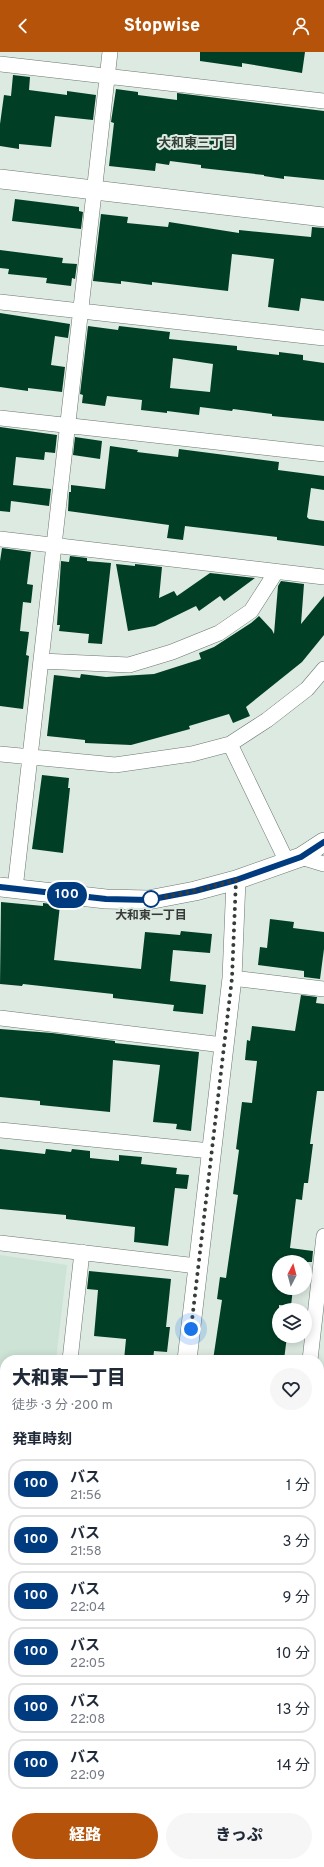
<!DOCTYPE html>
<html lang="ja">
<meta charset="utf-8">
<style>
body{margin:0;font-family:Overpass,"Noto Sans JP",sans-serif;background:#f6f6f7;color:#1f2937;height:100vh;display:flex;flex-direction:column;font-size:15px;white-space:nowrap}
*{box-sizing:border-box;margin:0}
p{font-size:13px;color:#747a83}
.icon{flex:none;width:22px;height:22px;fill:none;stroke:currentColor;stroke-width:2;stroke-linecap:round;stroke-linejoin:round}
.map{position:relative;flex:1;overflow:hidden}
.sheet{position:absolute;left:0px;top:1303px;width:324px;height:512px;display:flex;flex-direction:column;background:#fff;border-radius:16px 16px 0 0;box-shadow:0 2px 10px #0003}
.sheet>*{flex:none}
.badge{padding:0 8px;border-radius:13px;font-size:14px;line-height:26px}
.needle{width:26px;rotate:6deg}
.fabs{position:absolute;left:272px;top:1203px;display:grid;gap:8px}
.fabs a{display:grid;place-items:center;width:40px;height:40px;border-radius:50%;background:#fff;box-shadow:0 2px 10px #0003;font-size:20px}
.you{position:absolute;width:20px;height:20px;margin:-10px;border:3px solid #fff;border-radius:50%;background:#1a73e8;box-shadow:0 0 0 6px #1a73e833}
.map>.badge{position:absolute;translate:-50% -50%;box-shadow:0 0 0 2px #fff}
h2{padding:0 12px;font-size:15px;line-height:36px}
.round{display:grid;place-items:center;flex:none;width:42px;height:42px;border-radius:21px;background:#f6f6f7}
.overview{display:flex;align-items:center;justify-content:space-between;height:68px;padding:0 12px}
h1{font-size:19px;font-weight:800;line-height:30px}
.cta{display:flex;gap:8px;margin-top:auto;padding:8px 12px}
.cta a{flex:1;height:46px;border-radius:24px;background:#b45309;color:#fff;font-size:16px;font-weight:800;line-height:46px;text-align:center}
.cta a+a{background:#f6f6f7;color:#1f2937}
ul{padding:0;list-style:none}
li{display:flex;align-items:center;gap:12px;height:50px;margin:0 8px 6px;padding:0 4px;border:2px solid #e0e1e3;border-radius:16px}
li div{flex:1}
li b{display:block;font-size:15px}
li em{font-style:normal}
li .badge{min-width:44px;font-weight:700;text-align:center}
header{display:flex;justify-content:space-between;align-items:center;height:52px;padding:0 12px;background:#b45309;color:#fff;font-size:18px;font-weight:800}
.map>svg:first-child{display:block}
</style>
<header><svg class="icon" aria-label="back" viewBox="0 0 24 24"><path d="M15 5l-7 7 7 7"/></svg>Stopwise<svg class="icon" aria-label="person" viewBox="0 0 24 24"><circle cx="12" cy="8" r="4"/><path d="M4 21q1-7 8-7t8 7"/></svg></header>
<div class="map">
<svg width="324" height="1815" viewBox="0 0 324 1815">
<rect width="100%" height="100%" fill="#dceae2"/>
<path fill="#cde3d6" d="M 0,1203 L 67,1213 L 56,1308 L 5,1308 L 5,1647 L 0,1647 Z"/>
<path fill="#003f26" fill-rule="evenodd" d="M 200,0 L 305,0 L 302,21 L 242,11 L 242,15 L 200,9 Z
M 13,23 L 30,25 L 29,38 L 67,43 L 67,39 L 96,43 L 93,68 L 55,64 L 51,95 L 19,92 L 19,97 L 0,94 L 0,72 L 4,43 L 11,44 Z
M 116,37 L 138,40 L 138,43 L 177,48 L 177,41 L 324,59 L 324,128 L 284,124 L 284,127 L 264,124 L 264,123 L 201,116 L 201,113 L 170,109 L 169,113 L 156,111 L 155,119 L 109,114 L 114,71 L 111,70 Z
M 15,147 L 79,155 L 79,159 L 83,160 L 81,177 L 12,169 Z
M 101,162 L 128,165 L 127,171 L 168,175 L 169,170 L 239,181 L 239,178 L 311,185 L 312,175 L 324,176 L 324,249 L 301,246 L 299,259 L 268,255 L 274,207 L 232,202 L 228,239 L 152,230 L 152,233 L 121,229 L 121,232 L 93,229 Z
M 0,198 L 63,206 L 62,211 L 77,212 L 75,227 L 72,226 L 71,234 L 46,231 L 47,226 L 8,222 L 9,217 L 0,216 Z
M 0,261 L 70,272 L 68,286 L 55,284 L 51,313 L 65,315 L 62,340 L 28,336 L 28,339 L 0,335 Z
M 88,274 L 118,278 L 119,274 L 170,280 L 169,287 L 237,294 L 237,298 L 279,303 L 279,300 L 303,303 L 303,308 L 324,311 L 324,369 L 272,364 L 272,362 L 233,357 L 232,359 L 200,355 L 199,363 L 167,359 L 167,361 L 141,358 L 142,348 L 107,344 L 105,354 L 82,351 L 83,343 L 80,342 ZM 173,306 L 213,312 L 210,340 L 170,336 Z
M 0,375 L 57,383 L 55,401 L 45,400 L 44,408 L 16,405 L 13,433 L 51,437 L 49,454 L 11,449 L 10,460 L 0,459 Z
M 75,385 L 102,389 L 100,407 L 73,403 Z
M 110,394 L 138,398 L 137,400 L 178,405 L 179,397 L 279,410 L 278,418 L 324,424 L 324,438 L 311,436 L 307,465 L 309,467 L 324,469 L 324,494 L 277,488 L 277,485 L 185,474 L 183,488 L 167,486 L 169,473 L 68,459 L 69,440 L 71,440 L 71,433 L 105,437 Z
M 2,496 L 31,500 L 27,532 L 33,533 L 31,551 L 23,550 L 20,579 L 29,580 L 26,603 L 29,604 L 23,657 L 0,654 L 0,509 Z
M 70,504 L 87,506 L 87,509 L 111,511 L 102,592 L 88,591 L 89,582 L 59,579 L 60,573 L 57,573 L 61,509 L 69,510 Z
M 116,512 L 135,514 L 135,512 L 162,515 L 159,546 L 174,539 L 177,544 L 210,521 L 255,526 L 224,549 L 220,544 L 199,559 L 196,554 L 155,574 L 128,579 Z
M 281,529 L 304,532 L 301,572 L 324,544 L 324,583 L 302,610 L 246,655 L 250,664 L 233,671 L 229,662 L 189,674 L 190,677 L 131,693 L 85,691 L 85,688 L 47,684 L 54,623 L 80,626 L 81,622 L 106,625 L 154,622 L 201,607 L 199,601 L 214,595 L 251,571 L 259,564 L 272,578 L 274,582 L 278,534 Z
M 42,723 L 69,726 L 68,736 L 70,736 L 63,801 L 32,797 Z
M 1,850 L 43,854 L 43,851 L 60,853 L 54,908 L 141,917 L 145,880 L 180,883 L 181,879 L 212,882 L 210,901 L 173,898 L 170,929 L 206,933 L 203,962 L 173,959 L 174,953 L 113,946 L 113,942 L 23,932 L 22,934 L 0,932 Z
M 270,867 L 294,870 L 293,876 L 324,880 L 324,897 L 320,927 L 304,925 L 304,919 L 258,913 L 260,895 L 267,896 Z
M 301,943 L 317,945 L 316,951 L 324,952 L 324,1039 L 317,1039 L 310,1092 L 313,1092 L 308,1131 L 304,1131 L 302,1148 L 296,1147 L 290,1196 L 313,1199 L 312,1210 L 279,1210 L 279,1236 L 293,1236 L 291,1254 L 279,1253 L 279,1284 L 287,1284 L 284,1308 L 213,1308 L 222,1248 L 217,1247 L 220,1225 L 226,1226 L 238,1143 L 233,1142 L 239,1098 L 236,1097 L 242,1050 L 252,1051 L 257,1009 L 245,1008 L 247,988 L 250,989 L 252,974 L 295,979 Z
M 0,977 L 52,981 L 115,989 L 115,991 L 199,1000 L 191,1079 L 176,1077 L 177,1072 L 153,1070 L 160,1013 L 113,1008 L 110,1060 L 40,1053 L 40,1049 L 0,1045 Z
M 0,1097 L 45,1102 L 46,1097 L 71,1100 L 72,1097 L 90,1099 L 90,1106 L 119,1109 L 119,1103 L 142,1105 L 141,1112 L 177,1116 L 176,1122 L 189,1123 L 187,1137 L 175,1136 L 168,1194 L 134,1190 L 135,1175 L 66,1167 L 66,1163 L 0,1157 Z
M 89,1219 L 171,1227 L 166,1275 L 170,1275 L 167,1300 L 154,1299 L 153,1308 L 124,1308 L 126,1287 L 94,1284 L 98,1238 L 87,1237 Z"/>
<g fill="none" stroke-linecap="round" stroke-linejoin="round">
<defs>
<path id="minor" d="M 0,12 L 324,49
M 0,250 L 324,286
M 0,366 L 324,402
M 0,487 L 324,525
M 41,609 L 129,613 L 172,600 L 219,581 L 251,559 L 276,520
M 230,692 L 287,810
M 0,702 L 115,713 L 192,702 L 230,692 L 267,668 L 307,637 L 324,617
M 301,805 L 324,812
M 15,837 L 110,0
M 232,926 L 324,937
M 0,966 L 223,993
M 0,1078 L 211,1099
M 0,1191 L 197,1214
M 70,1308 L 82,1200
M 310,1308 L 324,1184
M 319,1496 L 324,1497
M 0,1666 L 5,1666
M 0,1778 L 5,1779
M 9,1815 L 10,1810
M 201,1815 L 202,1810"/>
<path id="tertiary" d="M 0,127 L 324,165
M 0,835 L 106,847 L 148,848 L 195,839 L 236,828 L 301,805 L 324,790
M 187,1308 L 232,926 L 236,828
M 127,1815 L 127,1810"/>
</defs>
<use href="#minor" stroke="#6a776f" stroke-width="16"/>
<use href="#tertiary" stroke="#6a776f" stroke-width="20"/>
<use href="#minor" stroke="#fff" stroke-width="15"/>
<use href="#tertiary" stroke="#fff" stroke-width="19"/>
</g>
<g fill="none" stroke-linecap="round" stroke-linejoin="round">
<defs>
<path id="line" d="M 0,835 L 106,847 L 148,848 L 195,839 L 236,828 L 301,805 L 324,790"/>
</defs>
<use href="#line" stroke="#fff" stroke-width="9"/>
<use href="#line" stroke="#003b80" stroke-width="6"/>
<path stroke="#373c39" stroke-width="4" stroke-dasharray="0 7.2" d="M 151,847 L 148,848 L 195,839 L 236,828 L 232,926 L 191,1277"/>
</g>
<circle fill="#fff" stroke="#003b80" stroke-width="2" cx="151" cy="847" r="8"/>
<g text-anchor="middle" dominant-baseline="central" stroke-width="4" stroke-linejoin="round" paint-order="stroke">
<g font-size="12" font-weight="bold" fill="#373c39" stroke="#dceae2">
<text x="151" y="864">大和東一丁目</text>
</g>
<g font-size="13" font-weight="bold" fill="#354039" stroke="#dceae2">
<text x="197" y="92">大和東三丁目</text>
</g>
</g>
</svg>
<div class="fabs">
<a><svg class="needle" viewBox="-14 -14 28 28"><path d="M0-13l5 13h-10z" fill="#e53935"/><path d="M0 13l5-13h-10z" fill="#747a83"/></svg></a>
<a><svg class="icon" aria-label="layers" viewBox="0 0 24 24"><path d="M12 4l9 5-9 5-9-5zM3 14l9 5 9-5"/></svg></a>
</div>
<div class="you" style="left:191px;top:1277px"></div>
<b class="badge" style="left:67px;top:843px;background:#003b80;color:#fff">100</b>
<section class="sheet">
<div class="overview"><div><h1>大和東一丁目</h1><p>徒歩 · 3 分 · 200 m</p></div><a class="round"><svg class="icon" aria-label="heart" viewBox="0 0 24 24"><path d="M12 20l-8-8c-3-5 5-10 8-4 3-6 11-1 8 4z"/></svg></a></div>
<h2>発車時刻</h2>
<ul>
<li><span class="badge" style="background:#003b80;color:#fff">100</span><div><b>バス</b><p>21:56</p></div><em>1 分</em></li>
<li><span class="badge" style="background:#003b80;color:#fff">100</span><div><b>バス</b><p>21:58</p></div><em>3 分</em></li>
<li><span class="badge" style="background:#003b80;color:#fff">100</span><div><b>バス</b><p>22:04</p></div><em>9 分</em></li>
<li><span class="badge" style="background:#003b80;color:#fff">100</span><div><b>バス</b><p>22:05</p></div><em>10 分</em></li>
<li><span class="badge" style="background:#003b80;color:#fff">100</span><div><b>バス</b><p>22:08</p></div><em>13 分</em></li>
<li><span class="badge" style="background:#003b80;color:#fff">100</span><div><b>バス</b><p>22:09</p></div><em>14 分</em></li>
</ul>
<div class="cta"><a>経路</a><a>きっぷ</a></div>
</section>
</div>
